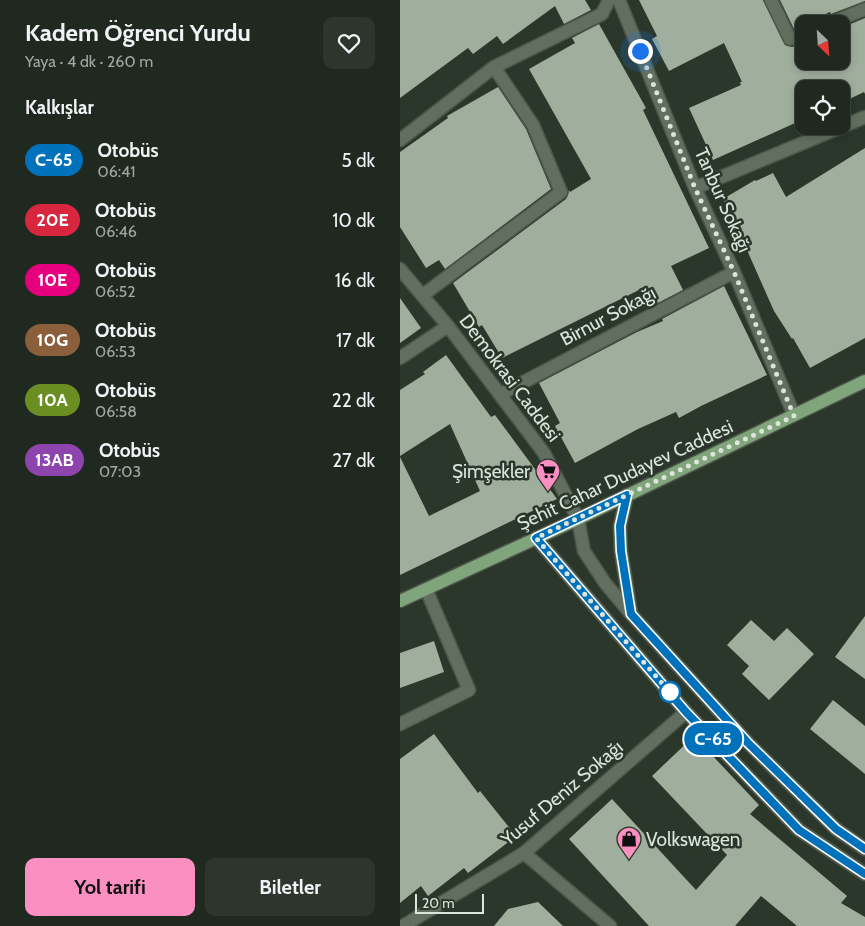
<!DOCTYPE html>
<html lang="tr">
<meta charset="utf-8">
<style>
body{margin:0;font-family:Cabin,sans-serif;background:#2d352d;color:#f1f3f6;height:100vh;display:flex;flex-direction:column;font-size:19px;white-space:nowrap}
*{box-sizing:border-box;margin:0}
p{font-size:16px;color:#a2a6a5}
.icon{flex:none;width:28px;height:28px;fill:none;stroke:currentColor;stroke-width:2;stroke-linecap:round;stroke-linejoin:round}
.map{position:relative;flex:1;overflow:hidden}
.drawer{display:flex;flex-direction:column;background:#202920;width:400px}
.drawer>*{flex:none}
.badge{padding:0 10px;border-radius:16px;font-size:18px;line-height:32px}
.needle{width:32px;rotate:155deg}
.fabs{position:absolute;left:395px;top:15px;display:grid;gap:10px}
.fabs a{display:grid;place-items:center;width:55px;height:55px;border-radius:10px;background:#202920;box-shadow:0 2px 8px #0003,0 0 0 1px #3d453e;font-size:25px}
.scale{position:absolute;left:15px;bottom:12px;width:69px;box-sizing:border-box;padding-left:5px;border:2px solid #dce4db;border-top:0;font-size:14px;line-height:18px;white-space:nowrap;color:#dce4db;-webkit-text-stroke:4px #2b372a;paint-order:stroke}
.you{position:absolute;width:25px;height:25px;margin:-12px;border:4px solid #fff;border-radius:50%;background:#1a73e8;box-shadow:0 0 0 8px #1a73e833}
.map>.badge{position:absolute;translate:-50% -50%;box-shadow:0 0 0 2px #fff}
h2{padding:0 25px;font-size:19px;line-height:45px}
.round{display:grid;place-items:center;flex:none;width:52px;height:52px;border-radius:10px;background:#2d352d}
.summary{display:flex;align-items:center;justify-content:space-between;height:85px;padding:0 25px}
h1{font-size:24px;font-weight:800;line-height:38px}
.action{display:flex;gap:10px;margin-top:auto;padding:10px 25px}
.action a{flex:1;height:58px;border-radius:10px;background:#fc8fc1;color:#111;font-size:20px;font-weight:800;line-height:58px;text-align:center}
.action a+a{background:#2d352d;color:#f1f3f6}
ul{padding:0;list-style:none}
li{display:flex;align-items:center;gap:15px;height:60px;padding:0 25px}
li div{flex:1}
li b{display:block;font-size:19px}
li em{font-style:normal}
li .badge{min-width:55px;font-weight:700;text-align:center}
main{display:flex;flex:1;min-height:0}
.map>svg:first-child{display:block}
</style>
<main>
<section class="drawer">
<div class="summary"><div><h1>Kadem Öğrenci Yurdu</h1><p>Yaya · 4 dk · 260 m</p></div><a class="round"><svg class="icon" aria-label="heart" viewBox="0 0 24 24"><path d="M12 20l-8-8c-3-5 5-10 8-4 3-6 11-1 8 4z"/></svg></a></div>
<h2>Kalkışlar</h2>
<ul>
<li><span class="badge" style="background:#0072bc;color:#fff">C-65</span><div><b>Otobüs</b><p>06:41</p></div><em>5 dk</em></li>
<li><span class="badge" style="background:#d7263d;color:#fff">20E</span><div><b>Otobüs</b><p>06:46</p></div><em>10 dk</em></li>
<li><span class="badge" style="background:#e6007e;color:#fff">10E</span><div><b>Otobüs</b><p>06:52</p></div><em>16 dk</em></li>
<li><span class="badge" style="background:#8b5e3c;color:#fff">10G</span><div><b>Otobüs</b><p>06:53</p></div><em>17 dk</em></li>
<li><span class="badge" style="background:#6b8e23;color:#fff">10A</span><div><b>Otobüs</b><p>06:58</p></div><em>22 dk</em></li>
<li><span class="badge" style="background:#8e44ad;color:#fff">13AB</span><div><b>Otobüs</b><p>07:03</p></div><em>27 dk</em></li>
</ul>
<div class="action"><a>Yol tarifi</a><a>Biletler</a></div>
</section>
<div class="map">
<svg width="465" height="926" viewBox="0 0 465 926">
<rect width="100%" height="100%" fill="#2b372a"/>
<path fill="#a0ae9e" d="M 0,0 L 185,0 L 191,10 L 164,24 L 155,6 L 103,44 L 97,36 L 73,54 L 68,48 L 0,98 Z
M 239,0 L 363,0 L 385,45 L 392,47 L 404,43 L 404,61 L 451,61 L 441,38 L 441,28 L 465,18 L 465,94 L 464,92 L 441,103 L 441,89 L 404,89 L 404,119 L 313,160 L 289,108 L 341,85 L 340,82 L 342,82 L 324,43 L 269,71 L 252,39 L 257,36 Z
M 380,0 L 465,0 L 465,1 L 431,14 L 430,12 L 404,24 L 404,26 L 394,29 Z
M 199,24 L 246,108 L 243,110 L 309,248 L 271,266 L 283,290 L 254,305 L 245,287 L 102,358 L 82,325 L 79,327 L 53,283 L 166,199 L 168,195 L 169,190 L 170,192 L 191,179 L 129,69 L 175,43 L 172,38 Z
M 98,87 L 126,129 L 151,189 L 45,269 L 39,260 L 26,268 L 0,227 L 0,152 L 48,118 L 47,116 Z
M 465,148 L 465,338 L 410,368 L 393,338 L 392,339 L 374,311 L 339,232 L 342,231 L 323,199 L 355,180 L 356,181 L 373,173 L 386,197 Z
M 324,286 L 367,375 L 301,406 L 279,418 L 276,412 L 238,429 L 175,463 L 155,426 L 160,423 L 139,383 L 237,332 L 263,321 L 262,319 Z
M 0,298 L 21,328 L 0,343 Z
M 46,355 L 91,417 L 95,415 L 157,499 L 0,575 L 0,457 L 29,516 L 80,491 L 50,424 L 0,456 L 0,390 L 25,374 L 23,372 Z
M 465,616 L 465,679 L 435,657 Z
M 351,620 L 374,641 L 387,628 L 414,654 L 369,700 L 342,674 L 349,666 L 327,645 Z
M 34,641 L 44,672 L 0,688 L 0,653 Z
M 433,700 L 465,726 L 465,774 L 410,729 Z
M 34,734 L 78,793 L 80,791 L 116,836 L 68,873 L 64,868 L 28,896 L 21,886 L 0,903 L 0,759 Z
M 294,736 L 359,805 L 350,814 L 447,896 L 441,903 L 465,917 L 465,926 L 397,926 L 361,896 L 335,926 L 249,926 L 169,839 L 212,799 L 296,890 L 327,855 L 252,776 Z
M 138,902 L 163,926 L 94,926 L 108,909 Z"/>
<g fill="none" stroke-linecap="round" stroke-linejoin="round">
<defs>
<path id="street" d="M 219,0 L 295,188 L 334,272 L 394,415
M 371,0 L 390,39 L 404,34
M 429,24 L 465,9
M 0,140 L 94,67 L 202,14 L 209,0
M 295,188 L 465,117
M 0,269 L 48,326 L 144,453 L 178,519
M 23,295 L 161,192 L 133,125 L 94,67
M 0,358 L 48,326
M 101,394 L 334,272
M 0,724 L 69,690 L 26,589
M 124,853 L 210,926
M 3,926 L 124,853 L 286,712"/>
<path id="secondary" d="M 178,519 L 184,551 L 205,583 L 231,614 L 348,743 L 436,829 L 465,849
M 136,538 L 286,712 L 399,830 L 465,874"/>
<path id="primary" d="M 227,495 L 220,526 L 221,551 L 231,614
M 0,601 L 178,519 L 465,381"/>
</defs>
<use href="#street" stroke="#4b554a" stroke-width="15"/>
<use href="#secondary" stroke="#4b554a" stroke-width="15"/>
<use href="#primary" stroke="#4b554a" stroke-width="15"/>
<use href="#street" stroke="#626f60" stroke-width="12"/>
<use href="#secondary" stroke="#626f60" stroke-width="12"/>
<use href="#primary" stroke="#80a47c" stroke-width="12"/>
</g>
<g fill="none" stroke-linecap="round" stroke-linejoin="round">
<defs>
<path id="line" d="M 465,849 L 436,829 L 348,743 L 231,614 L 221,551 L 220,526 L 227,495 L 136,538 L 286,712 L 399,830 L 465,874"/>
</defs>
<use href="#line" stroke="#fff" stroke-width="11"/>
<use href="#line" stroke="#0072bc" stroke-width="8"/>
<path stroke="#dce4db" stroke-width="5" stroke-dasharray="0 9" d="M 240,51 L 295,188 L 334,272 L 394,416 L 136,538 L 274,697 L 270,692"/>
</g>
<defs>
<symbol id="supermarket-pin" viewBox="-11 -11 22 30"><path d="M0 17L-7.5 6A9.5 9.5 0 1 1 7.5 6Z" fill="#fc8fc1" stroke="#2b372a"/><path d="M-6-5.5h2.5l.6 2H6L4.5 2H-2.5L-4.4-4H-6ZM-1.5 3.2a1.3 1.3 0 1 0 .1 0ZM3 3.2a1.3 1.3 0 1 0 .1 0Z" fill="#111"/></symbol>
<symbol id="shop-pin" viewBox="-11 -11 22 30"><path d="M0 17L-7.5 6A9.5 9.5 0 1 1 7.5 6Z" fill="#fc8fc1" stroke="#2b372a"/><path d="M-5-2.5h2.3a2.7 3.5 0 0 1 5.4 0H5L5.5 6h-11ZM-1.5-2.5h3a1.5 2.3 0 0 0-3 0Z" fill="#111"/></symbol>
</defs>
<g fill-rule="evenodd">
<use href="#supermarket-pin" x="134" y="457" width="28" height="38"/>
<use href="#shop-pin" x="215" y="825" width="28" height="38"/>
</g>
<circle fill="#fff" stroke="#0072bc" stroke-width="2.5" cx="270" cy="692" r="10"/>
<g text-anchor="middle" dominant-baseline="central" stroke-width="5" stroke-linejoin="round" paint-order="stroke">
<g font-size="19" fill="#dce4db" stroke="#2b372a">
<text transform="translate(323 200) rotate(66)">Tanbur Sokağı</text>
<text transform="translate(208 316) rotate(-28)">Birnur Sokağı</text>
<text transform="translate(110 378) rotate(53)">Demokrasi Caddesi</text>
<text transform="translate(225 475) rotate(-25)">Şehit Cahar Dudayev Caddesi</text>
<text transform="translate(162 793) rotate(-40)">Yusuf Deniz Sokağı</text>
</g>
<g font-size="19" fill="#dce4db" stroke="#2b372a" text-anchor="end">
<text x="130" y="471">Şimşekler</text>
<text x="246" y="839" text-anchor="start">Volkswagen</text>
</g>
</g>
</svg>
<div class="fabs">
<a><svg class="needle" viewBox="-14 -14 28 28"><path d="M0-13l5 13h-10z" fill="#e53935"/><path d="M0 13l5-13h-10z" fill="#a2a6a5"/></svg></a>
<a><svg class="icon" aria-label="locate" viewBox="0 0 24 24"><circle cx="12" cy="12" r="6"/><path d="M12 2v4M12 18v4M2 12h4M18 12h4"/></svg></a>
</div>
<div class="scale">20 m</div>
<div class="you" style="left:240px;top:51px"></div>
<b class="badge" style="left:313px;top:739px;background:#0072bc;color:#fff">C-65</b>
</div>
</main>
